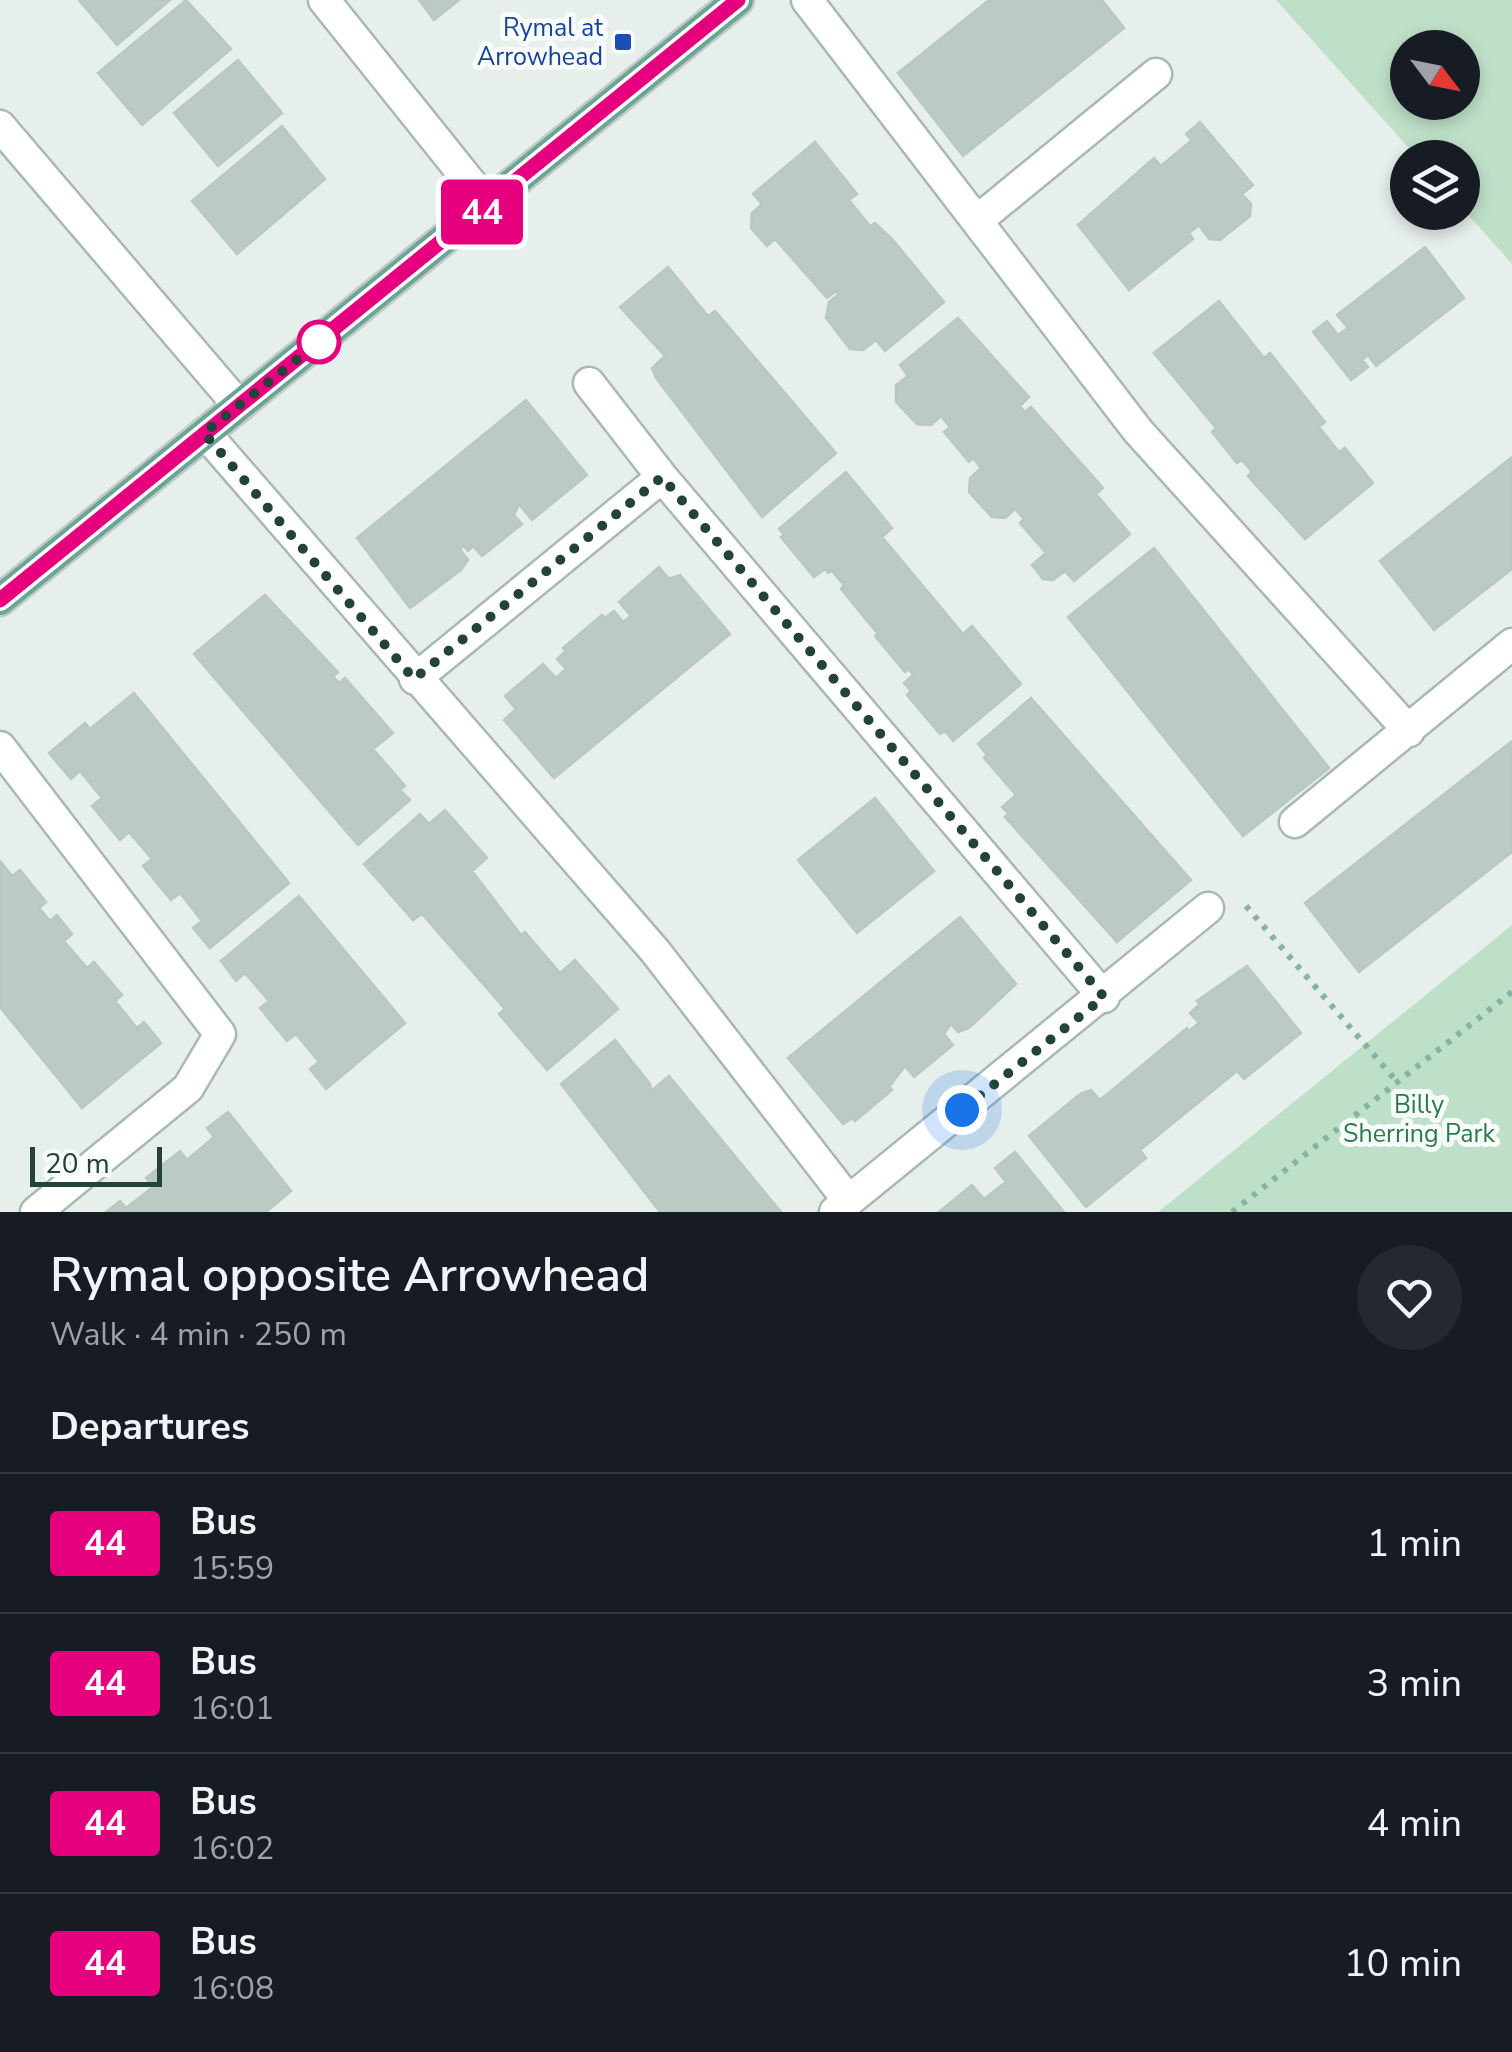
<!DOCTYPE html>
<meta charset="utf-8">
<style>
body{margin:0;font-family:"Nunito Sans",sans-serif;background:#242831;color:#f1f3f6;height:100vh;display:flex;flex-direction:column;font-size:38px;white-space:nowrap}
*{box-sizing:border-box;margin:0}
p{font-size:32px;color:#9ea1a6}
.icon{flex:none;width:55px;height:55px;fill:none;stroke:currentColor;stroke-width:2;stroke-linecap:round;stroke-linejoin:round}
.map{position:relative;height:1212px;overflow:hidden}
.drawer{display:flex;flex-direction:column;background:#171b24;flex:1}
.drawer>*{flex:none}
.badge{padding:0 20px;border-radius:8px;font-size:35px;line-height:65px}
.needle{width:65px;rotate:122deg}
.tools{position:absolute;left:1390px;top:30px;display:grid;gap:20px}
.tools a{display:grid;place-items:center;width:90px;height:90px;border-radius:50%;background:#171b24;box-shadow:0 5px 15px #0003;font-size:50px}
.scale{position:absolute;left:30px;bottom:25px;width:132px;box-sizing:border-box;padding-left:10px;border:5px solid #24423a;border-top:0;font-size:28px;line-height:35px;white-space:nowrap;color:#24423a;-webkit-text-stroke:8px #f7fbf9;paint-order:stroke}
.you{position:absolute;width:50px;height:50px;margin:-25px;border:8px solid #fff;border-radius:50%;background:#1a73e8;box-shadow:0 0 0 15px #1a73e833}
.map>.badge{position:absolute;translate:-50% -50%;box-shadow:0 0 0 5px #fff}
h2{padding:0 50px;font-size:38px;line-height:90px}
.round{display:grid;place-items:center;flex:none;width:105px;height:105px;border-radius:52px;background:#242831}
.summary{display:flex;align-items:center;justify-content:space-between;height:170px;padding:0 50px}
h1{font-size:48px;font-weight:600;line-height:75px}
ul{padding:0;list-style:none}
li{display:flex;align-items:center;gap:30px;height:140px;padding:0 50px;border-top:2px solid #363941}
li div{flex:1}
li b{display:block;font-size:38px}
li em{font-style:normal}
li .badge{min-width:110px;font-weight:700;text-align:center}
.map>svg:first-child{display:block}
</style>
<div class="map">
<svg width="1512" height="1212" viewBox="0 0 1512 1212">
<rect width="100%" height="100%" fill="#e6efeb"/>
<path fill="#bfe0c8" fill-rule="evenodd" d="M 1276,0 L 1512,0 L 1512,264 L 1463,209 L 1462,158 L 1417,157 ZM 1408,48 L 1462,48 L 1462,102 L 1408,102 Z
M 1512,925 L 1512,1212 L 1158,1212 Z"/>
<path fill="#bbcac4" stroke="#b8c9c2" stroke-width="2.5" d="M 79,0 L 170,0 L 117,45 Z
M 186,0 L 231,49 L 142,125 L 98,73 Z
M 419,0 L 459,0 L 434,20 Z
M 989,0 L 1102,0 L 1124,28 L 963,156 L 898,73 Z
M 238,60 L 282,113 L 218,166 L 174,113 Z
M 1200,122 L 1253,185 L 1242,194 L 1251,204 L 1250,216 L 1220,240 L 1209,239 L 1199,225 L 1189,233 L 1193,239 L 1129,290 L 1078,225 L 1154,158 L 1161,166 L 1192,140 L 1186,134 Z
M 282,126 L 325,179 L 237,254 L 192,201 Z
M 815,142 L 857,194 L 849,200 L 870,226 L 875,223 L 893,240 L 944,302 L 885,351 L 876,340 L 863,350 L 850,349 L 826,318 L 829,302 L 839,294 L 836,291 L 827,298 L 775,239 L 767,246 L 751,228 L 752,213 L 762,204 L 753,194 Z
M 1425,247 L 1464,298 L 1376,366 L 1368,355 L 1362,360 L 1368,367 L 1351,380 L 1313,332 L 1327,321 L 1338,335 L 1348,328 L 1337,315 Z
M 668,267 L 708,316 L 715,311 L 836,453 L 762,517 L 656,378 L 652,368 L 665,356 L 620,307 Z
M 1219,301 L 1264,358 L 1270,353 L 1325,422 L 1319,427 L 1339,452 L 1345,448 L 1373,483 L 1305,539 L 1248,476 L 1252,472 L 1242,460 L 1237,463 L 1212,432 L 1216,428 L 1154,353 Z
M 958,318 L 1029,397 L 1020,406 L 1025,412 L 1031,407 L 1103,488 L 1096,494 L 1130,534 L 1074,581 L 1065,571 L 1053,580 L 1043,579 L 1032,565 L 1046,553 L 1020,523 L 1024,519 L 1015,509 L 1005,518 L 992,517 L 969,492 L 970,478 L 981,468 L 973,458 L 969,462 L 944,432 L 950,427 L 941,416 L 931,425 L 917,424 L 896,402 L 896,385 L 908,376 L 900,365 Z
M 526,400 L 587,475 L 532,520 L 519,504 L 514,515 L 522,524 L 482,556 L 473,546 L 468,551 L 464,546 L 460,549 L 468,560 L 461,570 L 410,608 L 357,538 Z
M 1512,457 L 1512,569 L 1434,630 L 1380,561 Z
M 846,472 L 892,528 L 882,537 L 963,634 L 972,626 L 1021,684 L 953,741 L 945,731 L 940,734 L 907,695 L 911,691 L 904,683 L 913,675 L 909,669 L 905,672 L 875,636 L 878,634 L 841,589 L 844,585 L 832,571 L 828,573 L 825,569 L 814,577 L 781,537 L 784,535 L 779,529 Z
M 1154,548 L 1329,768 L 1243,836 L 1068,617 Z
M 659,567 L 669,579 L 680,575 L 730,634 L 554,778 L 504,720 L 516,709 L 505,696 L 543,664 L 556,678 L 566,669 L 557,659 L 566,651 L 563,648 L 602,615 L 605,618 L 614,611 L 623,622 L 631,616 L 619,602 Z
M 265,595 L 338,672 L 333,676 L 339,683 L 345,678 L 393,733 L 373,749 L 405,786 L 400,790 L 410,800 L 358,845 L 194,654 Z
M 134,693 L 289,883 L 210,948 L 193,928 L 202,921 L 180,893 L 171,900 L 143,866 L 152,859 L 129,832 L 120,840 L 92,806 L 102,798 L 80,771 L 71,779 L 49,753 L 85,723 L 90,729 Z
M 1031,698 L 1191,880 L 1117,942 L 1005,817 L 1008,813 L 1002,807 L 1016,795 L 984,758 L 987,755 L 978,744 Z
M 1512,741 L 1512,852 L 1359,972 L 1305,903 Z
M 875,798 L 934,871 L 857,933 L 798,860 Z
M 445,810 L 487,858 L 472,871 L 521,935 L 525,932 L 560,973 L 575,960 L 618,1009 L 547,1070 L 499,1014 L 505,1009 L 422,914 L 413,920 L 364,864 L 420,814 L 429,824 Z
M 0,861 L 12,876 L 20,870 L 46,902 L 39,908 L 50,921 L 57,915 L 72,934 L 64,941 L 87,968 L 94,962 L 122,995 L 115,1001 L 137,1028 L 144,1022 L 161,1043 L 82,1108 L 0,1007 Z
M 299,896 L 405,1023 L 326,1089 L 310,1069 L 319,1062 L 296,1034 L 287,1041 L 260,1008 L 269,1001 L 245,973 L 236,981 L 221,961 Z
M 960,917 L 1016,984 L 969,1028 L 958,1032 L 951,1024 L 944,1034 L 953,1045 L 914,1077 L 905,1066 L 889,1087 L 892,1090 L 855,1121 L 852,1118 L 843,1124 L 788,1058 Z
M 1247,966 L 1301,1033 L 1244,1079 L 1237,1071 L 1140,1150 L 1146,1158 L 1086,1207 L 1029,1136 L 1080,1094 L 1091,1090 L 1100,1100 L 1187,1028 L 1189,1031 L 1199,1023 L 1190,1013 L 1200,1004 L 1197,1001 Z
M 615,1040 L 650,1084 L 651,1091 L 669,1076 L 781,1212 L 660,1212 L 561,1084 Z
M 228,1112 L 291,1191 L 266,1212 L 106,1212 L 120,1201 L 126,1208 L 153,1187 L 146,1178 L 180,1151 L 187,1160 L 214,1137 L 207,1128 Z
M 1015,1152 L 1064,1212 L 939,1212 L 972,1185 L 984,1199 L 1006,1182 L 995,1168 Z"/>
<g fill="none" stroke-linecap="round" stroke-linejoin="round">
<defs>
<path id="minor" d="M 324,0 L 489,206
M 807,0 L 1138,431 L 1409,731
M 0,126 L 239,406
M 978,220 L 1156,74
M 589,383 L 662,477 L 1104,997
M 205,433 L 655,951 L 848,1200
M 415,679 L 662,477
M 0,747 L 220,1034 L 188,1088 L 36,1212
M 1295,822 L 1512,644
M 835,1212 L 1208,908"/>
<path id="major" d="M 0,600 L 738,0"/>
</defs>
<use href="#minor" stroke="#a8b8b2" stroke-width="35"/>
<use href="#major" stroke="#c2cac8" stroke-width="35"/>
<path stroke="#86b3a5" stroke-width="6" stroke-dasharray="5 8" stroke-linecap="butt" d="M 1246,906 L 1398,1083
M 1232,1212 L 1512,992"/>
<use href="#minor" stroke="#fff" stroke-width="30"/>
<use href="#major" stroke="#6aa596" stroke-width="30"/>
</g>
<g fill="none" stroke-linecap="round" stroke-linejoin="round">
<defs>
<path id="line" d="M 0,600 L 738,0"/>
</defs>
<use href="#line" stroke="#fff" stroke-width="22"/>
<use href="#line" stroke="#e6007e" stroke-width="15"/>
<path stroke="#24423a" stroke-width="10" stroke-dasharray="0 18" d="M 319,342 L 322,340 L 204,433 L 414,679 L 662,477 L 1104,997 L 962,1110"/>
</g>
<rect fill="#1a4fb4" stroke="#f7fbf9" stroke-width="4" x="613" y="32" width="20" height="20" rx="5"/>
<circle fill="#fff" stroke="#e6007e" stroke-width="5" cx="319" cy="342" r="20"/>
<g text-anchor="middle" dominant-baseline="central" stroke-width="10" stroke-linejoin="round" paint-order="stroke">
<g font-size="25" fill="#164399" stroke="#f7fbf9" text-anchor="end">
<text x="603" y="28">Rymal at<tspan x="603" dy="29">Arrowhead</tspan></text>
</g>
<g font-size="25" fill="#2d7a4b" stroke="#f7fbf9">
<text x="1419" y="1105">Billy<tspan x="1419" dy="29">Sherring Park</tspan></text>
</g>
</g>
</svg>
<div class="tools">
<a><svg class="needle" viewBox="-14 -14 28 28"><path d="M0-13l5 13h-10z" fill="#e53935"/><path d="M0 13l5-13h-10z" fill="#9ea1a6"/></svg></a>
<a><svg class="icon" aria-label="layers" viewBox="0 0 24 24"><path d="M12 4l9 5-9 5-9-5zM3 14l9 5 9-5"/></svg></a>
</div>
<div class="scale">20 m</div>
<div class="you" style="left:962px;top:1110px"></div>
<b class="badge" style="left:482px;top:212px;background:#e6007e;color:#fff">44</b>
</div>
<section class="drawer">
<div class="summary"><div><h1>Rymal opposite Arrowhead</h1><p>Walk · 4 min · 250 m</p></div><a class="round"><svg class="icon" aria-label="heart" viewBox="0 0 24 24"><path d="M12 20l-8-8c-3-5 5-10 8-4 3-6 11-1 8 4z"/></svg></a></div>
<h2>Departures</h2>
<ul>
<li><span class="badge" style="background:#e6007e;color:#fff">44</span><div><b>Bus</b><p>15:59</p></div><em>1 min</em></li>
<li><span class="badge" style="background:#e6007e;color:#fff">44</span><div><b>Bus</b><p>16:01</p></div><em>3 min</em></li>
<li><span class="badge" style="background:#e6007e;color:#fff">44</span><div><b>Bus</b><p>16:02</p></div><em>4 min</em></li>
<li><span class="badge" style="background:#e6007e;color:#fff">44</span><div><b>Bus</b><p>16:08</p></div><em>10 min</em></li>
</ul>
</section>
